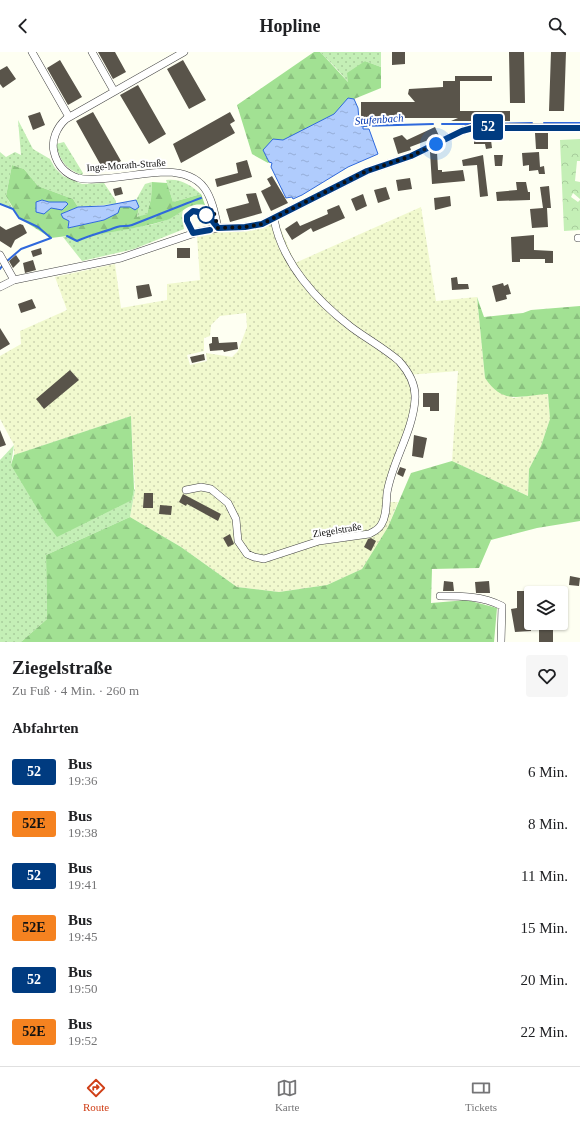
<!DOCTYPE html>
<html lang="de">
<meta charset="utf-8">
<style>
body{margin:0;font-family:Georgia,serif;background:#f6f6f6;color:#202124;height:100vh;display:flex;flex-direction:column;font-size:15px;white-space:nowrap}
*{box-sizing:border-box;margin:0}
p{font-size:13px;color:#757577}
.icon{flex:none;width:22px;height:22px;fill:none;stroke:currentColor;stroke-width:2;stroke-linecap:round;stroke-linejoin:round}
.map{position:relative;height:590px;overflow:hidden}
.side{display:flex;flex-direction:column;background:#fff;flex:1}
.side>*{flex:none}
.badge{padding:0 8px;border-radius:3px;font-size:14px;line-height:26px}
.tools{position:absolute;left:524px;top:534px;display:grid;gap:8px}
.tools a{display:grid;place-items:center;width:44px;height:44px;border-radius:4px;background:#fff;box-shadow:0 1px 3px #0004;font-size:20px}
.you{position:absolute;width:20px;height:20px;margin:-10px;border:3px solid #fff;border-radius:50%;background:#1a73e8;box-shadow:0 0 0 6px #1a73e833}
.map>.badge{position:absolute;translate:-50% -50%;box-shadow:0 0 0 2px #fff}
h2{padding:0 12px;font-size:15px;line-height:36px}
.round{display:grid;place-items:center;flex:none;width:42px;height:42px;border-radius:4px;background:#f6f6f6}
.headline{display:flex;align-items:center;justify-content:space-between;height:68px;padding:0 12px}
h1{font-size:19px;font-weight:700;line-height:30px}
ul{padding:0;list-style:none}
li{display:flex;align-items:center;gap:12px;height:52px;padding:0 12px}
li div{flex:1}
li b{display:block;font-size:15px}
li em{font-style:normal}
li .badge{min-width:44px;font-weight:700;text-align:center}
header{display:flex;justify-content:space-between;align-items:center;height:52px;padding:0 12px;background:#fff;font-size:18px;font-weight:700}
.menu{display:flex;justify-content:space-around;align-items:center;height:56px;border-top:1px solid #e0e0e0;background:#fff;font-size:11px;color:#757577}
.menu a{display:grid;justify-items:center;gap:2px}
.menu .on{color:#d03f17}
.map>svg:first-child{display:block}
</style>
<header><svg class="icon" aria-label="back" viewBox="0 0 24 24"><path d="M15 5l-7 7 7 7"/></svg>Hopline<svg class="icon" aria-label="search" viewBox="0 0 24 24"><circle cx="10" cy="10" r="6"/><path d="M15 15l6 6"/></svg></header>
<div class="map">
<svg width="580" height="590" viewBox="0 0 580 590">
<defs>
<pattern id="farmland-dots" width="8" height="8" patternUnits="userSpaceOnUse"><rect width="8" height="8" fill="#f1f9ce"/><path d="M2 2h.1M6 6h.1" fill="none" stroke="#cdd4b0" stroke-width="1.8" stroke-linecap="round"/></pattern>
<pattern id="grass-dots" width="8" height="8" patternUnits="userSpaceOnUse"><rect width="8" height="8" fill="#c4efb6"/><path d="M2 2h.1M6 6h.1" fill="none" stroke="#a7cc9b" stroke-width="1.8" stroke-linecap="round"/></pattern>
<pattern id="forest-firs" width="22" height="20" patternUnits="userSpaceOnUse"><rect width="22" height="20" fill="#a2e193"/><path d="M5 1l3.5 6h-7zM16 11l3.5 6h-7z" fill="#8ac07e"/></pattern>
<pattern id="park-crowns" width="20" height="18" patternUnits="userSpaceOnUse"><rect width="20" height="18" fill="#c4efb6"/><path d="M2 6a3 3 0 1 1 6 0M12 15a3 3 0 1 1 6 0" fill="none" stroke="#a7cc9b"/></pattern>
<pattern id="water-ripples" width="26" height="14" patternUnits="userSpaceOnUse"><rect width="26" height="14" fill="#b0ccfd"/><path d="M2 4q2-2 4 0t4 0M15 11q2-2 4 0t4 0" fill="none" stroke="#96aed8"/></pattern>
</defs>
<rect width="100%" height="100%" fill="#fefff2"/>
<path fill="url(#farmland-dots)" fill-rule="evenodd" d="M 421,155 L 436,249 L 477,245 L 485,326 L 513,346 L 548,341 L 550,367 L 541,394 L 529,417 L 528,444 L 452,409 L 458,319 L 407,323 L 412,340 L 411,359 L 385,437 L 389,450 L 398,450 L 388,475 L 362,517 L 327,533 L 279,540 L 237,535 L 181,495 L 130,465 L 135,438 L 131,364 L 14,403 L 14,393 L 0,367 L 0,304 L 21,292 L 20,279 L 67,258 L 55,225 L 115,212 L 121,256 L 167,248 L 167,232 L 200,228 L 197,184 L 218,180 L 240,180 L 277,168 L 295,211 ZM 246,261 L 247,275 L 238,299 L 232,305 L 206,301 L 207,309 L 190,313 L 187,303 L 204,299 L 204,286 L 210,284 L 211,273 L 220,264 Z"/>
<path fill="url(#grass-dots)" d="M 320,0 L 381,0 L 381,15 L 365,9 L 349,31 L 335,15 Z
M 18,68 L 33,97 L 50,107 L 55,116 L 63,124 L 82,132 L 104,131 L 116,149 L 116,152 L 78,155 L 73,147 L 38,134 L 24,117 L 12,113 L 6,144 L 13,157 L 0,152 L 0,100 L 6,105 L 15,100 L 21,103 Z
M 64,90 L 83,121 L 82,123 C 66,117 60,109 56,92 Z
M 166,128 C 180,126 191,133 201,142 L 173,150 Z
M 152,130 L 151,147 L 147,162 L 137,166 L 139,155 L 136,148 L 145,132 Z
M 183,158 L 182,163 L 184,177 L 134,197 L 82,209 L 63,185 L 67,184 L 77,189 C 84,187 91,184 98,182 C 126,174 159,178 183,158 Z
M 14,393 L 11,413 L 132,448 L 134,437 L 135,438 L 130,465 L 46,503 L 47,567 L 21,590 L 0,590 L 0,408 Z"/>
<path fill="url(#forest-firs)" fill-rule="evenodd" d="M 314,0 L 320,0 L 323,3 L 348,30 L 347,21 L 365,9 L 381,15 L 381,36 L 354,47 L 358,56 L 268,111 L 252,102 L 237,53 Z
M 12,113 L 24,117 L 38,134 L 73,147 L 78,155 L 61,162 L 69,169 L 68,176 L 104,168 L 120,155 L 130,155 L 135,158 L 139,155 L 137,165 L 147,162 L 151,147 L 152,130 L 167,131 L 173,150 L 201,142 L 205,153 C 186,150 183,162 167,168 C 137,178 106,178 77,189 L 67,184 L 51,186 L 19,166 L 6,144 ZM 42,148 L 49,150 L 66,150 L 62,157 L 51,156 Z
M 477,245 L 484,265 L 523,261 L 531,258 L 580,254 L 580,469 L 537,476 L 491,488 L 479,516 L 432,517 L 431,551 L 467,548 L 497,556 L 494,590 L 21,590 L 47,567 L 46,503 L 130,465 L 181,495 L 237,535 L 279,540 L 327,533 L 362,517 L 388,475 L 411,421 L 452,409 L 528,444 L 529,417 L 541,394 L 550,367 L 548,342 C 520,343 504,354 485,326 Z
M 131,364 L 134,437 L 132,448 L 57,485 L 44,468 L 11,413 L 14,403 Z"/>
<path fill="url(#park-crowns)" d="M 580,87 L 580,109 L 577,109 L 575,129 L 580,130 L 580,147 L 573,141 L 571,145 L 578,150 L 580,148 L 580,178 L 564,179 L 560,88 Z"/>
<path fill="url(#water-ripples)" stroke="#2f69dc" d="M 348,46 L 354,47 L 358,56 L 359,68 L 363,71 L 363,77 L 369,77 L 378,102 L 348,115 L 302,143 L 293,147 L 292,145 L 286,146 L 271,115 L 272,111 L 269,110 L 263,98 L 273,87 L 283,88 L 334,62 Z
M 42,148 L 49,150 L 66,150 L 68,152 L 62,158 L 51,156 L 44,162 L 36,160 L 36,150 Z
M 136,148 L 139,155 L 135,158 L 130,155 L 120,155 L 118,161 L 104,168 L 68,176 L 69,169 L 63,166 L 61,162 L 78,155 L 104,154 Z"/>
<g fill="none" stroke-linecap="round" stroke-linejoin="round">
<path stroke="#2f69dc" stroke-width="2" d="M 544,71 L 580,71
M 442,72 L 472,72
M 493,72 L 532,71
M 362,74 L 433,72
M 0,152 L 13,157 L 19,166 L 38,175 L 51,186
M 67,184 L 77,189 C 90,183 104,180 117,175 C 122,173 127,175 132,173 C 155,164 177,155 201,146
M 7,209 L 21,197 L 51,186
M 0,217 L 2,214"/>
</g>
<path fill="#59544a" d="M 98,0 L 115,0 L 126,20 L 113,27 Z
M 392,0 L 405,0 L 405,12 L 392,13 Z
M 509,0 L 524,0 L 525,51 L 510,51 Z
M 551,0 L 566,0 L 564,59 L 549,59 Z
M 60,8 L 82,45 L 68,53 L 47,16 Z
M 183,8 L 206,48 L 189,57 L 167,17 Z
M 7,14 L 16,27 L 3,36 L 0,32 L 0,18 Z
M 455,24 L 492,24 L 492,29 L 460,29 L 460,59 L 510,59 L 510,69 L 451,69 L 458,66 L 361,66 L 361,50 L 415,50 L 408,42 L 409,37 L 443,35 L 443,29 L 455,29 Z
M 138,33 L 166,82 L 149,92 L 120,43 Z
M 40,60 L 45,73 L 33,78 L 28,64 Z
M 93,60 L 121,109 L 104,119 L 76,69 Z
M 230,60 L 235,69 L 230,72 L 235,81 L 181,111 L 173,92 Z
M 435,75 L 439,84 L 410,95 L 411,98 L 398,102 L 393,86 L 402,83 L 407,88 Z
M 490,80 L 492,96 L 486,97 L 485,92 L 474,92 L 474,82 Z
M 535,81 L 548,81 L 548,97 L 536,97 Z
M 430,100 L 437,100 L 438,118 L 442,118 L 442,120 L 463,118 L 465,129 L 432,132 Z
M 539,100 L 540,115 L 544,114 L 545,122 L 539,122 L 538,118 L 529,119 L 529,113 L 523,114 L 522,101 Z
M 483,103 L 488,144 L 480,145 L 477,113 L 463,114 L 462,108 Z
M 494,103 L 503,103 L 502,114 L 495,114 Z
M 247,108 L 252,125 L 217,135 L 215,127 L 238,121 L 236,111 Z
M 272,124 L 288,151 L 271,159 L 261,139 L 271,134 L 267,127 Z
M 410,126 L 412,137 L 398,139 L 396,128 Z
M 516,130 L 526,130 L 528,140 L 530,140 L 530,148 L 497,149 L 496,140 L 517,138 Z
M 549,134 L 551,156 L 547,156 L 548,175 L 532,176 L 530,157 L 543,156 L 540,135 Z
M 121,135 L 123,142 L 115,144 L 113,137 Z
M 386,135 L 390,147 L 378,151 L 374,138 Z
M 256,141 L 262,161 L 230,170 L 226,157 L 249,151 L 246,142 Z
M 363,142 L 367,154 L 356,159 L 351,147 Z
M 450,144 L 451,154 L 435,158 L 434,146 Z
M 339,153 L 345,166 L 313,180 L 311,176 L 292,188 L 285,177 L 297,169 L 300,174 L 328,162 L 327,158 Z
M 20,172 L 23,173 L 27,181 L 15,188 L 11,196 L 0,189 L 0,174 L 6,178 Z
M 534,183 L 534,198 L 553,199 L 553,211 L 545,211 L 545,207 L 520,207 L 520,210 L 512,210 L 511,185 Z
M 41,196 L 42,202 L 33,205 L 31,199 Z
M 177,196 L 190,196 L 190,206 L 177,206 Z
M 16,203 L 20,209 L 13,216 L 9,209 Z
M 33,208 L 36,218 L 25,221 L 23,211 Z
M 457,225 L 458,232 L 468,232 L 469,237 L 452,238 L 451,226 Z
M 503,231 L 504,234 L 508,232 L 511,242 L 506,243 L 507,247 L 496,250 L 492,234 Z
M 149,232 L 152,244 L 138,247 L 136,234 Z
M 32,247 L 36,256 L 21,261 L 18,252 Z
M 0,276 L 10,292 L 0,298 Z
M 212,285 L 218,285 L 219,291 L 237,290 L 238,297 L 224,300 L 223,298 L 210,299 L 209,292 L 212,291 Z
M 204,302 L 205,308 L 192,311 L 190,305 Z
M 70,318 L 79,328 L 44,357 L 36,347 Z
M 423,341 L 439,341 L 439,359 L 430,359 L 430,355 L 423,355 Z
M 0,378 L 6,393 L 0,395 Z
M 414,383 L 427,386 L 423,406 L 412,404 Z
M 400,415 L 406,417 L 403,425 L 397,422 Z
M 144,441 L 153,441 L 153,456 L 143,456 Z
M 183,442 L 221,462 L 218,469 L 187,452 L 186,454 L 179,450 Z
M 160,453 L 172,454 L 171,463 L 159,462 Z
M 230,482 L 234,492 L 228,495 L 223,486 Z
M 371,486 L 376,489 L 371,499 L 364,495 L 368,487 Z
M 570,524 L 580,526 L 579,534 L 569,533 Z
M 444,529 L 453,530 L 454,539 L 443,539 Z
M 489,529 L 490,541 L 476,541 L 475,530 Z
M 517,539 L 531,539 L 531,550 L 524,550 L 524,568 L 531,568 L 531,579 L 515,580 L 511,557 L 517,556 Z
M 539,577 L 553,577 L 553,590 L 539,590 Z"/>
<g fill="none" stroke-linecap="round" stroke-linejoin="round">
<defs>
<path id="minor" d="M 32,0 L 69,65
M 92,0 L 114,39
M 184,0 L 66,67 C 57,75 51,88 54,100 C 57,112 65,122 78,126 C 97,131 144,120 166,120 C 206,121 211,143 218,176
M 578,186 L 580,186
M 0,203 L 14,228
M 0,235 L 14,228 L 121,206 L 198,180 L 218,176 L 245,175 L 262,172 L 367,119 L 411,104 L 462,79 L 473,75 L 580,76
M 186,438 L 201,435 L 211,437 L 228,451 L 236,467 L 238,489 L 247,502 L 254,505 L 264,507 L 319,489 L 369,482 C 373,480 378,478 381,473 C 387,464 386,451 387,441 C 392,409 413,380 415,347 C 416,333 408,319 399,309 C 384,296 367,287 351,275 C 317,249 282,211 274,167
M 440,544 C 462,544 482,544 502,554 L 501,590"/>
</defs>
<use href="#minor" stroke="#424242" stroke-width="8"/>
<use href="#minor" stroke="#fff" stroke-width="7"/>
</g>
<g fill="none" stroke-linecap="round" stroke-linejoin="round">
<defs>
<path id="line" d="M 210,178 L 193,181 L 187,169 L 187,164 L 193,159 C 205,160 212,167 218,176 L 245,175 L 262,172 L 367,119 L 411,104 L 462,79 L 473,76 L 580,76"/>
</defs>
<use href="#line" stroke="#fff" stroke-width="9"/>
<use href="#line" stroke="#003b80" stroke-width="6"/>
<path stroke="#0f0f0f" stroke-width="4" stroke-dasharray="0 7.2" d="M 206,163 L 213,157 L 218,176 L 245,175 L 262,172 L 367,119 L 411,104 L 436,92"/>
</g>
<circle fill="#fff" stroke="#003b80" stroke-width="2" cx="206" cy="163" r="8"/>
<g text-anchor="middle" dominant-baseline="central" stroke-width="4" stroke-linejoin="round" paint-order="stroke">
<g font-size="10" fill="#0f0f0f" stroke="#fff">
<text transform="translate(126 113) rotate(-4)">Inge-Morath-Straße</text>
<text transform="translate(337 478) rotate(-9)">Ziegelstraße</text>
</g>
<g font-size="11" font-style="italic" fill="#093bb0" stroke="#fff">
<text transform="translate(379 67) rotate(-4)">Stufenbach</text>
</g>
</g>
</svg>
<div class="tools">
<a><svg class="icon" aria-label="layers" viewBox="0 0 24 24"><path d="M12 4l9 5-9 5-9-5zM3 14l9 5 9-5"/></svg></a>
</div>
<div class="you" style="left:436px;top:92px"></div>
<b class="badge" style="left:488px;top:75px;background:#003b80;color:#fff">52</b>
</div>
<section class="side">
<div class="headline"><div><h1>Ziegelstraße</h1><p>Zu Fuß · 4 Min. · 260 m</p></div><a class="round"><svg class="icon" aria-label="heart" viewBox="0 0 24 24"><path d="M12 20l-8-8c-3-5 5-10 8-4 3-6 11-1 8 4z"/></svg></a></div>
<h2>Abfahrten</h2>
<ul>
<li><span class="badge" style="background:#003b80;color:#fff">52</span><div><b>Bus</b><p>19:36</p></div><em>6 Min.</em></li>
<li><span class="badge" style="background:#f58220;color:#111">52E</span><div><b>Bus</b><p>19:38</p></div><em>8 Min.</em></li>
<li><span class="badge" style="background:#003b80;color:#fff">52</span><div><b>Bus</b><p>19:41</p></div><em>11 Min.</em></li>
<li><span class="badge" style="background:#f58220;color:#111">52E</span><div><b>Bus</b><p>19:45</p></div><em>15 Min.</em></li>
<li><span class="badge" style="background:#003b80;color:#fff">52</span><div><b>Bus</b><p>19:50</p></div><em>20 Min.</em></li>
<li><span class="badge" style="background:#f58220;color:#111">52E</span><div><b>Bus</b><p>19:52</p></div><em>22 Min.</em></li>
</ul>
</section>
<nav class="menu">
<a class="on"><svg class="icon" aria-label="directions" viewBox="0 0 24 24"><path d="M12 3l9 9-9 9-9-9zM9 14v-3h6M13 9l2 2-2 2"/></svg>Route</a>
<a><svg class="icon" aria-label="map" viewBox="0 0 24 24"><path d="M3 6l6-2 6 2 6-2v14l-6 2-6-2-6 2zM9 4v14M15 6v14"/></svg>Karte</a>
<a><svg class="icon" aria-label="tickets" viewBox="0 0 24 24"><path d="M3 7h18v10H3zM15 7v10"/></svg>Tickets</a>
</nav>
